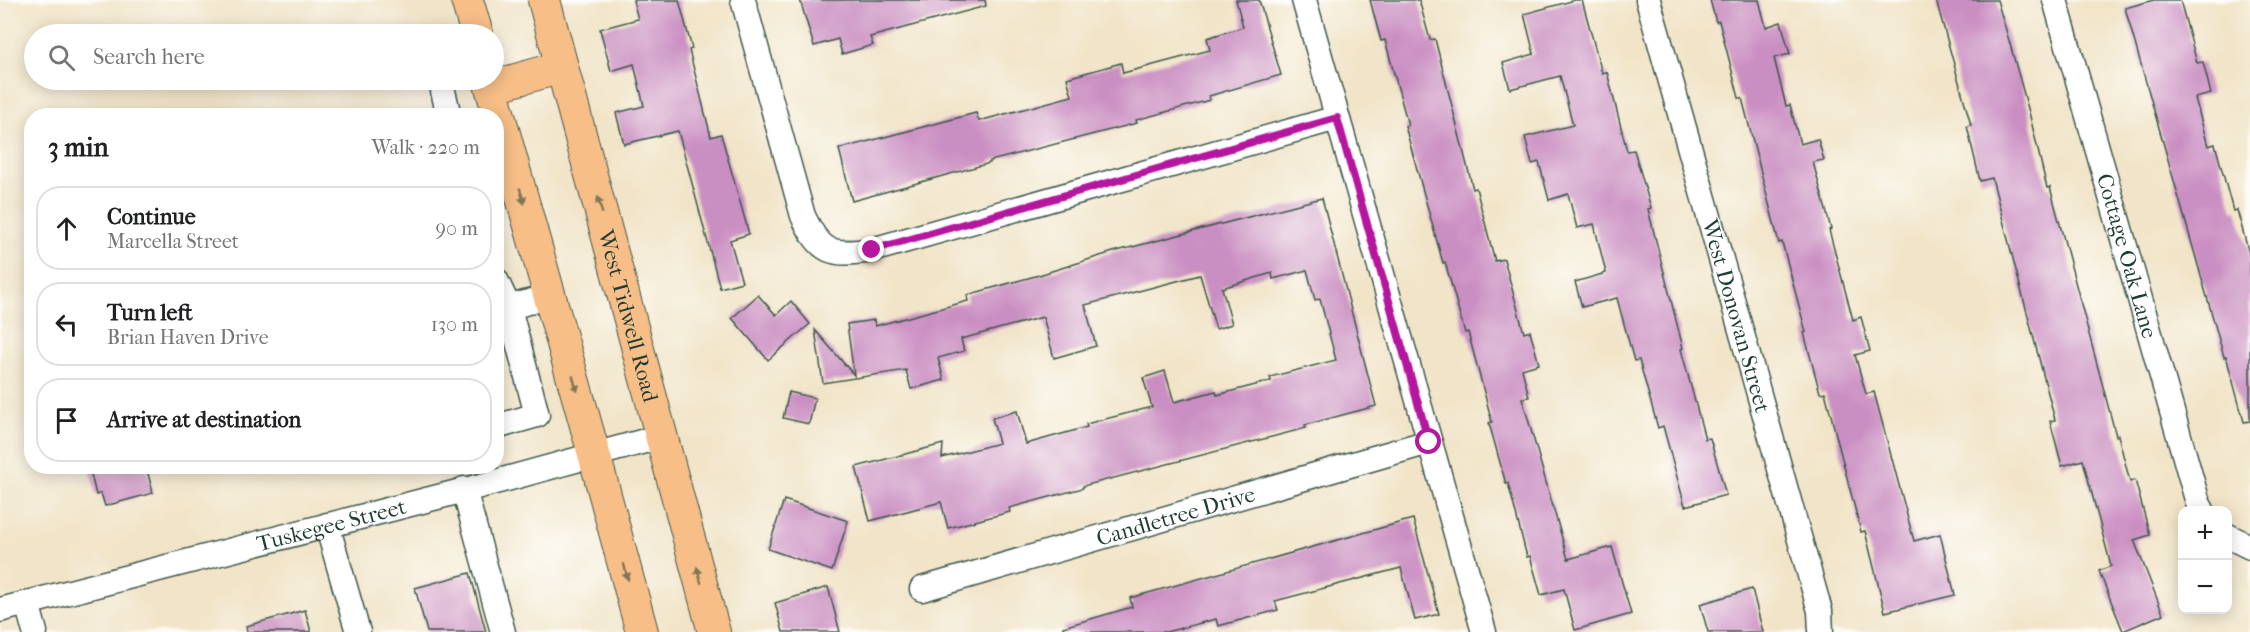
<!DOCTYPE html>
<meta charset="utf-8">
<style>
body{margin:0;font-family:"IM FELL French Canon",serif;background:#f2f2f2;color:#202124}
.controls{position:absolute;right:18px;bottom:18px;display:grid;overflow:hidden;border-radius:12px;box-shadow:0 3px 15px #0003}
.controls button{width:54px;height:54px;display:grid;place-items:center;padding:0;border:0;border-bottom:2px solid #e0e0e0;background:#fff;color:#202124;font:30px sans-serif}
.stop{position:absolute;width:18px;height:18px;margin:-14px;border:4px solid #b5179e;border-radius:50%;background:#fff}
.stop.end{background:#b5179e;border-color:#fff;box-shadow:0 2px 6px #0008}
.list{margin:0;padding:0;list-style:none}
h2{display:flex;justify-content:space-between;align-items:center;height:78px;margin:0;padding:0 24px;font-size:26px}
h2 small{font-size:20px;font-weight:400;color:#757577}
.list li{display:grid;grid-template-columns:39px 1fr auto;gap:18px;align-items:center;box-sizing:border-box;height:84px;margin:0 12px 12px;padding:0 12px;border:2px solid #e0e0e0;border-radius:24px}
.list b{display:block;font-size:22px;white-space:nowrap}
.list p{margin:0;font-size:20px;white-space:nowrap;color:#757577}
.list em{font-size:20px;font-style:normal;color:#757577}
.icon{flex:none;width:33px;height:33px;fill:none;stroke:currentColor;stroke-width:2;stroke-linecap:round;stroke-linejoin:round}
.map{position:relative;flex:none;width:2250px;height:632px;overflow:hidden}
.search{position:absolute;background:#fff;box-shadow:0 3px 15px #0003;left:24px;top:24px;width:480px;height:66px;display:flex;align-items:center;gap:15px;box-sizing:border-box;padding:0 21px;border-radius:33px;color:#757577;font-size:22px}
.panel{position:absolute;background:#fff;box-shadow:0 3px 15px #0003;left:24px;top:108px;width:480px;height:366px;border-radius:24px}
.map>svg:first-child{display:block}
.building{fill:#ca8fc2}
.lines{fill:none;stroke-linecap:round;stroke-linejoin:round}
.minor-casing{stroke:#3e564a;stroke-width:27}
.major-casing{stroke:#3e564a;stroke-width:34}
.minor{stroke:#fff;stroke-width:24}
.major{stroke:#f7be87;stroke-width:32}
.oneway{fill:#807759}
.route{stroke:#b5179e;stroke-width:8}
.labels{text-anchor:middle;stroke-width:6;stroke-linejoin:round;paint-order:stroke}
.street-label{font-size:22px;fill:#1f3d34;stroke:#fdfcf7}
</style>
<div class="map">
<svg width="2250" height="632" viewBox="0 0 2250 632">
<rect width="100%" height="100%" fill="#fdfcf7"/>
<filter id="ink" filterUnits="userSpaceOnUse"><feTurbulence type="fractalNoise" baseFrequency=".0167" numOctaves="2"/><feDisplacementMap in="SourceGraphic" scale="12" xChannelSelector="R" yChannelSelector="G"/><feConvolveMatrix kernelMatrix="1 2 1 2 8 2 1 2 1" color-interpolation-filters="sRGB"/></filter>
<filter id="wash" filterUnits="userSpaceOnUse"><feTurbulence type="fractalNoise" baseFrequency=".008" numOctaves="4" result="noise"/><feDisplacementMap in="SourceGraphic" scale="24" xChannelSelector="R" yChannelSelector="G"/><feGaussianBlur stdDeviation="1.35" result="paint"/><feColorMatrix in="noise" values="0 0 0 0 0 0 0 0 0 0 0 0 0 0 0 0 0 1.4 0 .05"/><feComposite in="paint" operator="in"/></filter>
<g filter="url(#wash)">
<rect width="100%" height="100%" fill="#f1e4c8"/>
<g id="blocks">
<!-- building -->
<g class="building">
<path d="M 633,0 L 679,0 L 692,49 L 689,50 L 711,137 L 721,134 L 749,234 L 730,240 L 742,282 L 720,288 L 678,131 L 624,144 L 616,113 L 644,106 L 634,64 L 611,71 L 600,29 L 638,19 Z"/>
<path d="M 800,0 L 985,0 L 986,6 L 870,37 L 873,45 L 842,54 L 838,39 L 814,46 Z"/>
<path d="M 1236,0 L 1259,0 L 1281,75 L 1209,96 L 1210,100 L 1136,120 L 1137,123 L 990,161 L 990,163 L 852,201 L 839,149 L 976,113 L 979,121 L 1072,96 L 1067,78 L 1121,63 L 1123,73 L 1210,50 L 1207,38 L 1243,27 Z"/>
<path d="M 1370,0 L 1419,0 L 1430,40 L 1435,39 L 1473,189 L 1476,188 L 1495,261 L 1504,259 L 1524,333 L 1530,331 L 1539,364 L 1522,369 L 1529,397 L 1522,398 L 1568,559 L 1612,547 L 1631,614 L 1575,630 L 1564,589 L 1541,595 L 1530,556 L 1527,557 L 1508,483 L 1506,484 L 1489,423 L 1492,422 L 1468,332 L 1465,333 L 1445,262 L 1443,263 L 1405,126 L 1408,125 L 1385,40 L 1381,41 Z"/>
<path d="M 1575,0 L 1582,0 L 1602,73 L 1607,72 L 1627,151 L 1634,150 L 1651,208 L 1648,209 L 1683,348 L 1681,349 L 1705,439 L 1710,438 L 1726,495 L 1685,506 L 1663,426 L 1658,428 L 1639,360 L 1634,361 L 1617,298 L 1582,307 L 1575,282 L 1606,273 L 1594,224 L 1577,228 L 1568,194 L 1549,200 L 1539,162 L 1532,164 L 1525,137 L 1573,125 L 1560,76 L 1510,89 L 1503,63 L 1534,54 L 1524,14 Z"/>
<path d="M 1710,0 L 1759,0 L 1766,27 L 1781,22 L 1790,54 L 1774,58 L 1786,106 L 1790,105 L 1800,144 L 1818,139 L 1824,160 L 1813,162 L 1831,229 L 1829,230 L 1853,320 L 1861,317 L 1870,351 L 1855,355 L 1866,394 L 1874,392 L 1914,541 L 1940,534 L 1955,595 L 1885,612 L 1865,531 L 1861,532 L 1825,392 L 1820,393 L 1804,333 L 1806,332 L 1782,242 L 1779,243 L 1742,98 L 1739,98 L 1719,21 L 1716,22 Z"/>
<path d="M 1936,0 L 1997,0 L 2008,37 L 2029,112 L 2047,188 L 2050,187 L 2116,436 L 2118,435 L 2130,482 L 2135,480 L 2150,535 L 2134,540 L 2163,614 L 2123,631 L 2099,571 L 2111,566 L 2083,460 L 2062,466 L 2050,421 L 2055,420 L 1992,178 L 1980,181 L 1967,126 L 1971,125 Z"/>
<path d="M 2154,0 L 2180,0 L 2197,63 L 2203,62 L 2211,94 L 2195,98 L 2208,146 L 2215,144 L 2233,211 L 2237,210 L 2250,257 L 2250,421 L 2244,422 L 2226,356 L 2224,357 L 2125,8 Z"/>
<path d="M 1322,198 L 1376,406 L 1305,425 L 1306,428 L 1083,486 L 1083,488 L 1009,508 L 1010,512 L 948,528 L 941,502 L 870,521 L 856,467 L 943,444 L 942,458 L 999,443 L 992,418 L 1017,411 L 1026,444 L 1087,427 L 1086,424 L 1152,407 L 1143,378 L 1165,371 L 1174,402 L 1216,391 L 1217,395 L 1271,381 L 1270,377 L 1336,360 L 1320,299 L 1315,300 L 1307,270 L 1273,279 L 1272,273 L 1222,288 L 1232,324 L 1216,329 L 1200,275 L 1085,305 L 1096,346 L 1054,358 L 1043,317 L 961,339 L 964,351 L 938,358 L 944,380 L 911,389 L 906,370 L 823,383 L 815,330 L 854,375 L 847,324 L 874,320 L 875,326 L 968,301 L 967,295 L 1039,275 L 1113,252 Z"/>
<path d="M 758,295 L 776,315 L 791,301 L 810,324 L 768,360 L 732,318 Z"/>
<path d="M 789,392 L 815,398 L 809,424 L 783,418 Z"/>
<path d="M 89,466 L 146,466 L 153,493 L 105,506 L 101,493 L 96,495 Z"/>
<path d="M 784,500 L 848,521 L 832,571 L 768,549 Z"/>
<path d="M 1413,519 L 1439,614 L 1415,620 L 1401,568 L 1275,601 L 1278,610 L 1218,626 L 1216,619 L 1166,632 L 1064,632 L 1063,627 L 1132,607 L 1130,598 Z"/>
<path d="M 470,573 L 486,632 L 427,632 L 415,588 Z"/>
<path d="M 828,587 L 840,632 L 783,632 L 775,603 Z"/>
<path d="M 1752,589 L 1763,632 L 1708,632 L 1700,604 Z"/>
<path d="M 305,610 L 311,632 L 247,632 L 246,626 Z"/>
</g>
</g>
</g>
<g filter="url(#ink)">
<use href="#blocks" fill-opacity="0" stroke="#3e564a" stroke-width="1.5"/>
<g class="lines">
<!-- minor casing -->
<g class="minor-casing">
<g id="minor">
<path d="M 743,0 L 803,216 C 821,254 831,256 872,250 L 1337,118"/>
<path d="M 1304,0 L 1484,632"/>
<path id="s1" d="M 1648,0 L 1820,611 L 1821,632"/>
<path id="s2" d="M 2055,0 L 2198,503 L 2202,510"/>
<path d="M 443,91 L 449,116"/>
<path d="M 496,280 L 509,308 L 537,415 L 496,427"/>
<path d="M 496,311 L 550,296"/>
<path d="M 464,489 L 503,632"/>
<path d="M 327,525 L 358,632"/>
<path d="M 2228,536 L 2250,547"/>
<path id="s3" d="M 922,589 L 1429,442"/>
<path d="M 27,603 L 35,632"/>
<path id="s4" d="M 0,610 L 488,484 L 663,436"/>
</g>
</g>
<!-- major casing -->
<g class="major-casing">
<g id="major">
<path d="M 467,0 L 477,34"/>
<path id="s5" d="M 544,0 L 714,632"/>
<path d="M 489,80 L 594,454 L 642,632"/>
<path d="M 491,87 L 562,67"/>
</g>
</g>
<!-- minor -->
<use href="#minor" class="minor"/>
<!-- major -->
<use href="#major" class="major"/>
</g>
<!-- one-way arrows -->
<defs><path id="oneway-solid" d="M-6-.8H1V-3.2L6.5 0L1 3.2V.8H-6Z" transform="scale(1.5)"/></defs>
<g class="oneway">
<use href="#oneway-solid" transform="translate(522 196) rotate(74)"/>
<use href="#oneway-solid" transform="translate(600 205) rotate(-105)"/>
<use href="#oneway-solid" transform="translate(575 384) rotate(74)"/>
<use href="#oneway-solid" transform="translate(626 572) rotate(75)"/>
<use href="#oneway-solid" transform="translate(699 575) rotate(-105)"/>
</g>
</g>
<g class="lines" filter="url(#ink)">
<!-- route -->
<path class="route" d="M 872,250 L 1337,118 L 1429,442"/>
</g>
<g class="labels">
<!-- street labels -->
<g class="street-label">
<text dy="8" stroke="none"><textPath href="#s2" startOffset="266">Cottage Oak Lane</textPath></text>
<text dy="8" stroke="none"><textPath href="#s5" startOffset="327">West Tidwell Road</textPath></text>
<text dy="8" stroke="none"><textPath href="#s1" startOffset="328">West Donovan Street</textPath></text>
<text dy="8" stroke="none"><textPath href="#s3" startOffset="264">Candletree Drive</textPath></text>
<text dy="8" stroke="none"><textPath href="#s4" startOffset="342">Tuskegee Street</textPath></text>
</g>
</g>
</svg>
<div class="controls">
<button>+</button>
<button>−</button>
</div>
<div class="stop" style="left:1429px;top:442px"></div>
<div class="stop end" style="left:872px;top:250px"></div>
<div class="search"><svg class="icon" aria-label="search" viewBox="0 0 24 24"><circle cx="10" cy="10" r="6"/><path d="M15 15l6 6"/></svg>Search here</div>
<section class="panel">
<h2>3 min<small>Walk · 220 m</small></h2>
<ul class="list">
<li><svg class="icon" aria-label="ahead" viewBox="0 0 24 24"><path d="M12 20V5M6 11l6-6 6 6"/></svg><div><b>Continue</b><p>Marcella Street</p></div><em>90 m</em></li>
<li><svg class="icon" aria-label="left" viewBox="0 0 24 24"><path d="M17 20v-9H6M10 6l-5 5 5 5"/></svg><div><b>Turn left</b><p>Brian Haven Drive</p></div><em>130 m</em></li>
<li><svg class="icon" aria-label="arrive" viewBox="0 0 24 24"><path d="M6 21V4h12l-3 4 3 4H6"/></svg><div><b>Arrive at destination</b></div></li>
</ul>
</section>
</div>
